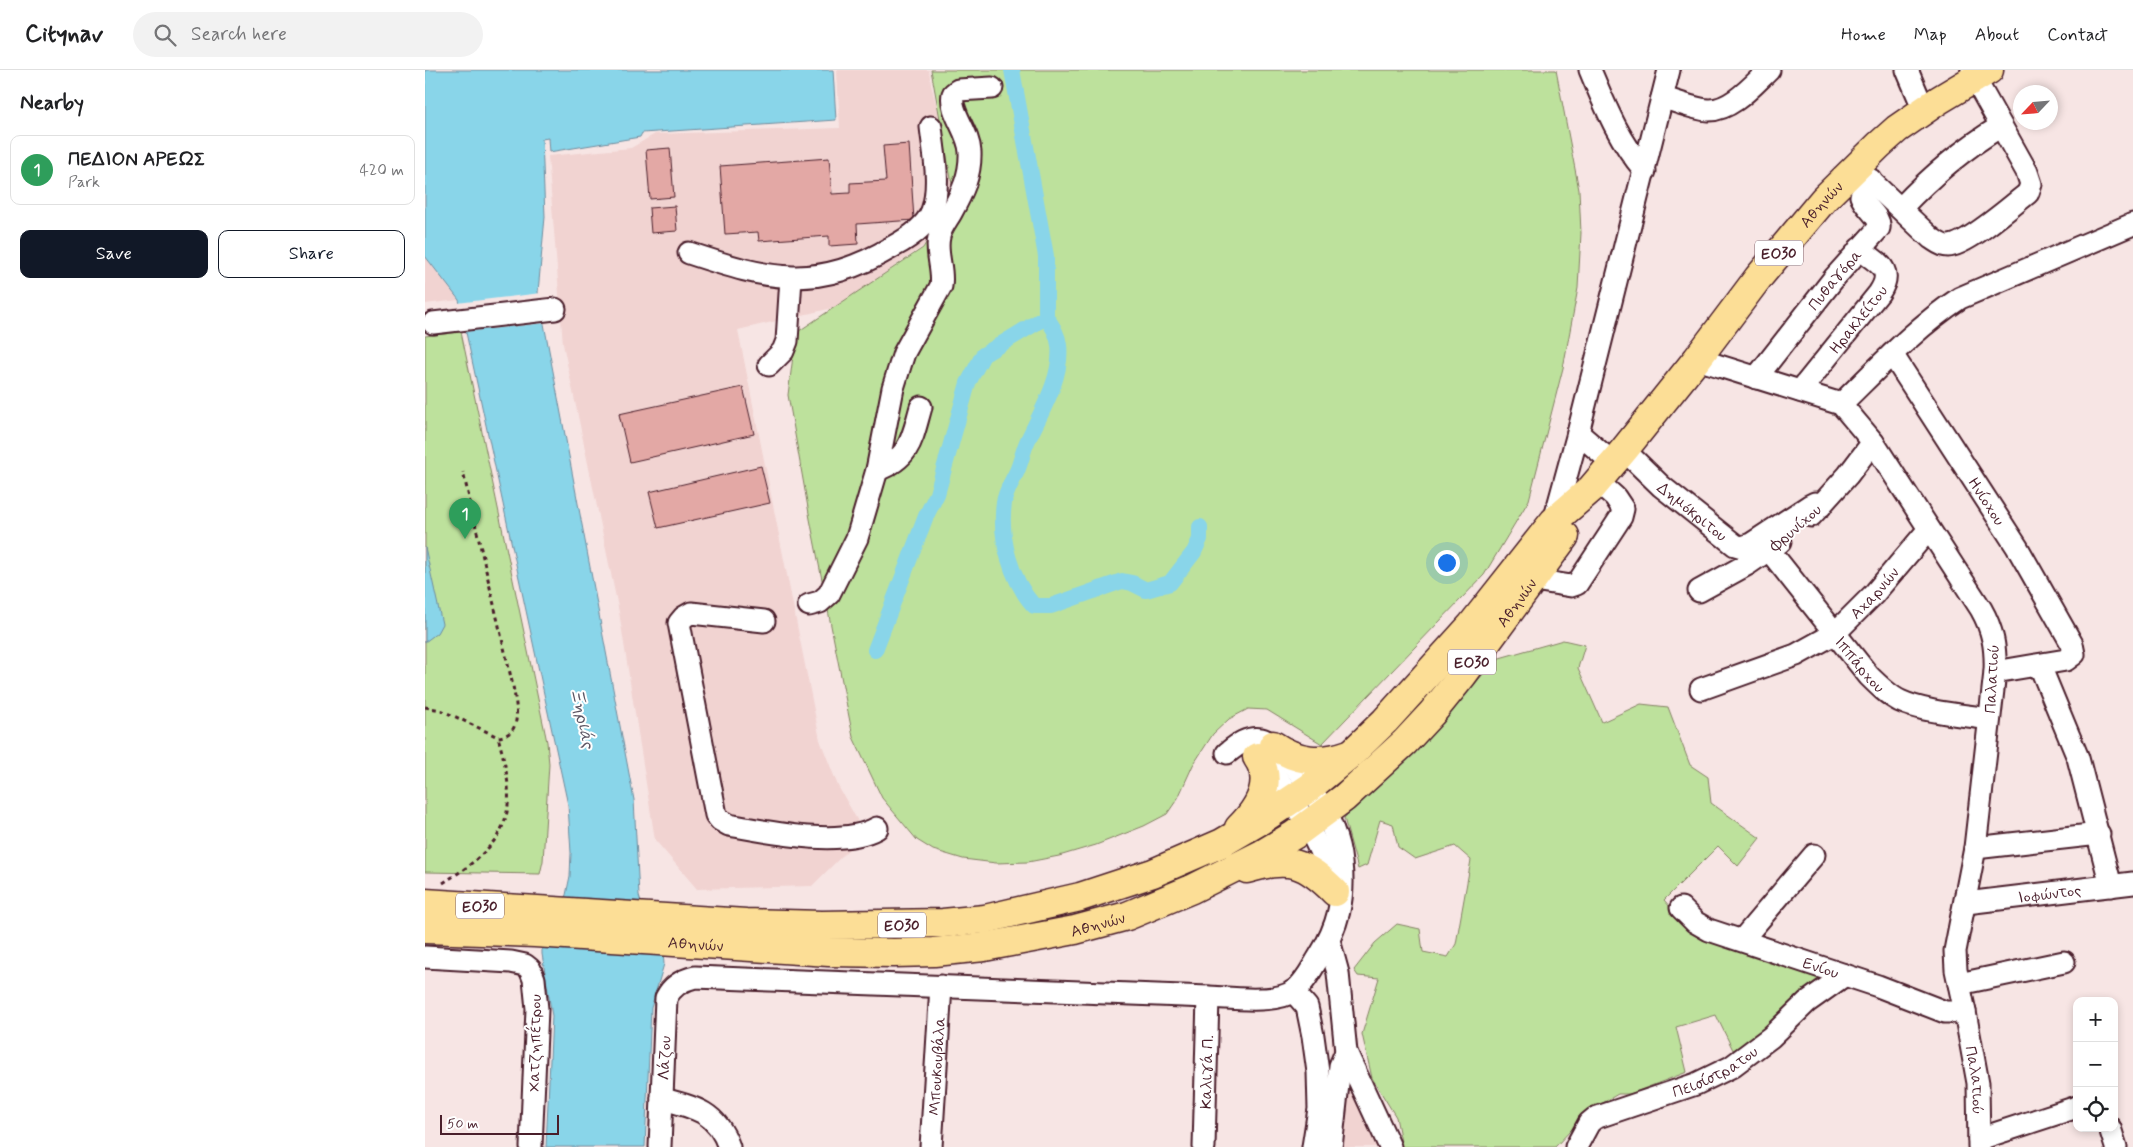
<!DOCTYPE html>
<meta charset="utf-8">
<style>
body{margin:0;font-family:Mynerve,sans-serif;background:#f2f2f2;color:#202124}
.controls{position:absolute;right:15px;bottom:15px;display:grid;overflow:hidden;border-radius:10px;box-shadow:0 2px 8px #0003}
.controls button{width:45px;height:45px;display:grid;place-items:center;padding:0;border:0;border-bottom:1px solid #e0e0e0;background:#fff;color:#202124;font:25px sans-serif}
.compass{position:absolute;left:1588px;top:15px;width:45px;height:45px;border-radius:50%;background:#fff;box-shadow:0 2px 8px #0003;rotate:244deg}
.scale{position:absolute;left:15px;bottom:12px;width:119px;box-sizing:border-box;padding-left:5px;border:2px solid #4a1f2b;border-top:0;font-size:14px;line-height:18px;white-space:nowrap;color:#4a1f2b;-webkit-text-stroke:4px #fff;paint-order:stroke}
.you{position:absolute;left:1021px;top:492px;width:18px;height:18px;margin:-12px;border:4px solid #fff;border-radius:50%;background:#1a73e8;box-shadow:0 0 0 8px #1a73e833}
.badge{display:grid;place-items:center;width:32px;height:32px;border-radius:50%;background:#111827;color:#fff;font-size:16px;font-weight:700}
.pin{position:absolute;translate:-50% -41px;filter:drop-shadow(0 1px 2px #0008)}
.pin::after{content:'';position:absolute;top:26px;width:18px;height:15px;background:inherit;clip-path:polygon(0 0,100% 0,50% 100%)}
.list{margin:0;padding:0;list-style:none}
h2{display:flex;justify-content:space-between;align-items:center;height:65px;margin:0;padding:0 20px;font-size:21px}
h2 small{font-size:16px;font-weight:400;color:#757577}
.list li{display:grid;grid-template-columns:32px 1fr auto;gap:15px;align-items:center;box-sizing:border-box;height:70px;margin:0 10px 10px;padding:0 10px;border:1px solid #e0e0e0;border-radius:10px}
.list b{display:block;font-size:19px;white-space:nowrap}
.list p{margin:0;font-size:16px;white-space:nowrap;color:#757577}
.list em{font-size:16px;font-style:normal;color:#757577}
.actions{display:flex;gap:10px;padding:15px 20px}
.actions a{flex:1;padding:11px 0;border:1px solid #111827;border-radius:10px;text-align:center;font-size:18px;color:#111827}
.actions .main{background:#111827;color:#fff}
.icon{flex:none;width:28px;height:28px;fill:none;stroke:currentColor;stroke-width:2;stroke-linecap:round;stroke-linejoin:round}
.map{position:relative;flex:none;width:1708px;height:1077px;overflow:hidden}
header{display:flex;align-items:center;gap:30px;box-sizing:border-box;height:70px;padding:0 25px;background:#fff;border-bottom:1px solid #e0e0e0}
header strong{font-size:24px}
nav{display:flex;gap:28px;margin-inline-start:auto;font-size:18px}
.search{width:350px;height:45px;background:#f2f2f2;display:flex;align-items:center;gap:12px;box-sizing:border-box;padding:0 18px;border-radius:28px;color:#757577;font-size:19px}
main{display:flex}
aside{flex:1;background:#fff}
.map>svg:first-child{display:block}
.built{fill:#f1d3d1}
.green{fill:#bde19c;stroke:#848064}
.water{fill:#89d5e9;stroke:#708c9d}
.pier{fill:#f7e5e4}
.lines{fill:none;stroke-linecap:round;stroke-linejoin:round}
.canal{stroke:#89d5e9;stroke-width:16}
.building{fill:#e3a8a5;stroke:#4a1f2b}
.minor-casing{stroke:#4a1f2b;stroke-width:25}
.major-casing{stroke:#4a1f2b;stroke-width:31}
.path{stroke:#4a1f2b;stroke-width:3;stroke-dasharray:4 4;stroke-linecap:butt}
.minor{stroke:#fff;stroke-width:21}
.major{stroke:#fcde96;stroke-width:28}
.labels{text-anchor:middle;stroke-width:4;stroke-linejoin:round;paint-order:stroke}
.shield{fill:#fff;stroke:#80626b;stroke-width:1}
.shield-label{font-size:15px;font-weight:bold;fill:#4a1f2b}
.street-label{font-size:16px;fill:#4a1f2b;stroke:#fff}
.water-label{font-size:18px;font-style:italic;fill:#5d5664;stroke:#fff}
</style>
<header>
<strong>Citynav</strong>
<div class="search"><svg class="icon" aria-label="search" viewBox="0 0 24 24"><circle cx="10" cy="10" r="6"/><path d="M15 15l6 6"/></svg>Search here</div>
<nav><a>Home</a><a>Map</a><a>About</a><a>Contact</a></nav>
</header>
<main>
<aside>
<h2>Nearby<small></small></h2>
<ul class="list">
<li><span class="badge" style="background:#2e9e5b">1</span><div><b>ΠΕΔΙΟΝ ΑΡΕΩΣ</b><p>Park</p></div><em>420 m</em></li>
</ul>
<div class="actions"><a class="main">Save</a><a>Share</a></div>
</aside>
<div class="map">
<svg width="1708" height="1077" viewBox="0 0 1708 1077">
<rect width="100%" height="100%" fill="#f7e5e4"/>
<filter id="ink" filterUnits="userSpaceOnUse"><feTurbulence type="fractalNoise" baseFrequency=".02" numOctaves="2"/><feDisplacementMap in="SourceGraphic" scale="10" xChannelSelector="R" yChannelSelector="G"/><feConvolveMatrix kernelMatrix="1 2 1 2 8 2 1 2 1" color-interpolation-filters="sRGB"/></filter>
<g filter="url(#ink)">
<!-- built -->
<g class="built">
<path d="M 412,0 L 504,0 L 506,14 L 533,120 L 498,176 L 412,237 L 313,260 L 395,670 L 413,716 L 443,769 L 423,780 L 387,816 L 272,819 L 230,770 L 194,542 L 138,274 L 123,86 L 206,78 L 230,64 L 415,58 Z"/>
<path d="M 0,186 L 34,230 L 0,234 Z"/>
<path d="M 908,961 L 933,990 L 972,1077 L 896,1077 Z"/>
</g>
<!-- green -->
<g class="green">
<path d="M 506,0 L 1131,0 L 1154,120 L 1156,163 L 1153,218 L 1138,298 L 1104,430 L 1059,505 L 897,674 L 842,640 L 823,639 L 804,649 L 788,664 L 768,695 L 753,728 L 742,744 L 719,756 L 671,775 L 634,786 L 603,792 L 571,793 L 538,789 L 508,780 L 492,770 L 457,728 L 428,667 L 385,449 L 363,325 L 371,263 L 498,178 L 529,125 Z"/>
<path d="M 36,262 L 122,672 L 124,694 L 118,791 L 115,804 L 0,802 L 0,266 Z"/>
<path d="M 1138,570 L 1160,575 L 1153,598 L 1177,652 L 1216,634 L 1243,637 L 1265,695 L 1283,707 L 1286,733 L 1335,768 L 1313,796 L 1293,776 L 1239,830 L 1269,864 L 1324,878 L 1403,906 L 1323,973 L 1308,980 L 1291,945 L 1251,957 L 1262,1002 L 1205,1024 L 1193,1024 L 1164,1041 L 1130,1077 L 977,1077 L 971,1047 L 947,1008 L 937,964 L 954,908 L 933,906 L 929,900 L 950,873 L 972,854 L 995,859 L 998,882 L 1023,887 L 1031,874 L 1046,790 L 1030,776 L 990,789 L 973,777 L 968,754 L 955,750 L 942,795 L 933,799 L 919,748 L 1012,658 L 1071,589 Z"/>
</g>
<!-- water -->
<g class="water">
<path d="M 0,0 L 408,0 L 411,50 L 217,63 L 215,67 L 124,82 L 123,68 L 117,69 L 120,147 L 113,222 L 209,730 L 214,826 L 218,839 L 238,882 L 239,894 L 226,938 L 220,1077 L 121,1077 L 127,946 L 117,884 L 117,872 L 141,825 L 145,806 L 146,783 L 143,735 L 34,230 L 0,186 Z"/>
<path d="M 0,477 L 17,554 L 12,563 L 0,572 Z"/>
</g>
<!-- pier -->
<path class="pier" d="M 116,223 L 121,253 L 38,262 L 32,233 Z"/>
<g class="lines">
<!-- canal -->
<g class="canal">
<path d="M 621,247 C 627,256 633,264 634,275 C 638,307 615,344 602,372 C 598,381 596,392 592,401 C 588,410 580,422 579,433 C 574,468 586,510 609,536 L 626,536 L 697,511 L 707,513 L 721,520 L 745,513 L 769,482 L 775,469 L 775,457"/>
<path d="M 450,580 L 501,446 L 512,424 L 543,313 L 558,285 L 621,247 L 621,186 L 587,0"/>
</g>
</g>
<!-- building -->
<g class="building">
<path d="M 484,74 L 489,150 L 432,154 L 433,174 L 404,176 L 404,166 L 334,171 L 333,162 L 300,164 L 295,96 L 404,88 L 407,124 L 425,123 L 425,113 L 461,111 L 458,76 Z"/>
<path d="M 245,78 L 249,127 L 225,129 L 221,80 Z"/>
<path d="M 250,136 L 252,161 L 226,163 L 224,138 Z"/>
<path d="M 318,317 L 329,364 L 205,392 L 194,344 Z"/>
<path d="M 336,396 L 345,433 L 233,458 L 224,422 Z"/>
</g>
<g class="lines">
<!-- minor casing -->
<g class="minor-casing">
<g id="minor">
<path d="M 1165,0 C 1181,38 1193,69 1220,101"/>
<path d="M 1482,0 L 1499,40"/>
<path d="M 1237,28 C 1252,31 1268,39 1283,40 C 1306,41 1328,15 1344,0"/>
<path d="M 1431,97 L 1506,168 C 1511,171 1516,176 1523,176 C 1541,176 1588,135 1603,123 L 1606,114 L 1602,102 L 1555,18 L 1547,0"/>
<path d="M 1476,138 C 1506,106 1538,79 1576,56"/>
<path d="M 264,183 C 345,210 392,222 469,176 C 484,168 501,157 507,141 C 516,115 509,84 506,57"/>
<path d="M 8,253 L 130,239"/>
<path id="s1" d="M 1467,284 L 1592,477 L 1647,574 L 1649,584 L 1641,590 L 1570,602"/>
<path id="s2" d="M 1272,289 L 1416,334 L 1448,372 L 1556,539 C 1568,560 1571,578 1570,602 L 1550,778 L 1530,881 L 1531,900 L 1540,942 L 1553,1013 L 1554,1077"/>
<path d="M 344,295 L 358,281 L 362,271 L 366,208"/>
<path id="s3" d="M 1331,308 L 1410,207 L 1454,158 C 1456,146 1440,138 1436,126 L 1446,110"/>
<path id="s4" d="M 1375,321 L 1454,223 C 1470,199 1453,193 1434,179"/>
<path d="M 1416,334 C 1454,297 1490,258 1535,228 L 1708,154"/>
<path d="M 1153,363 L 1188,393"/>
<path id="s5" d="M 1199,380 L 1236,416 L 1310,475 L 1317,477 L 1326,474 L 1384,436 L 1390,433 L 1396,436"/>
<path d="M 452,400 C 486,388 487,368 496,337"/>
<path d="M 1386,446 L 1423,405 L 1448,372"/>
<path d="M 1133,453 L 1129,451 L 1153,363 L 1244,0"/>
<path id="s6" d="M 1344,480 L 1444,606 C 1453,615 1463,625 1475,631 C 1498,642 1538,645 1564,649"/>
<path d="M 1109,510 L 1146,516 L 1152,514 L 1196,447 L 1198,439 L 1190,427 L 1172,411"/>
<path d="M 1274,521 L 1323,494 L 1355,472"/>
<path d="M 384,535 L 395,532 L 404,524 L 432,468 L 452,400 L 468,318 L 479,283 L 516,216 C 519,199 510,183 514,167 C 515,159 522,150 526,143 C 537,123 546,105 545,82 C 544,61 524,42 528,24 L 533,20 L 567,18"/>
<path d="M 339,551 L 266,543 L 259,547 L 254,553 L 291,745 L 295,750 L 304,755 C 344,762 416,778 452,758"/>
<path d="M 1615,596 L 1653,688 L 1686,816"/>
<path id="s7" d="M 1276,619 L 1371,585 L 1409,564 L 1449,524 L 1504,459"/>
<path d="M 833,688 C 861,709 901,786 910,820"/>
<path d="M 1550,778 L 1674,764"/>
<path id="s8" d="M 1541,833 L 1708,813"/>
<path id="s9" d="M 1256,838 L 1270,852 L 1284,860 L 1453,916 L 1520,942 L 1540,942"/>
<path d="M 904,870 L 913,903 L 921,982 L 965,1077"/>
<path d="M 1317,870 L 1389,785"/>
<path d="M 0,887 L 86,892 L 100,895 L 105,899 L 109,909 L 112,939 L 106,1077"/>
<path d="M 1534,914 L 1639,892"/>
<path d="M 868,921 L 882,937 L 888,966 L 893,1002 L 894,1039 L 888,1077"/>
<path d="M 237,1029 C 270,1037 292,1042 304,1077"/>
<path d="M 1685,1058 L 1691,1077"/>
<path d="M 1554,1069 L 1652,1037"/>
<path id="s10" d="M 235,1077 L 241,928 C 247,916 257,910 270,907 L 783,927 C 806,928 850,934 869,921 C 880,913 887,898 894,887 C 913,857 920,829 916,793 C 915,782 912,770 908,760 C 900,737 860,675 836,669 C 823,666 812,675 802,683"/>
<path id="s11" d="M 506,1077 L 516,916"/>
<path id="s12" d="M 779,1077 L 783,927"/>
<path d="M 906,1077 L 915,996 L 921,982"/>
<path id="s13" d="M 1151,1077 L 1164,1053 L 1170,1048 L 1271,1014 L 1306,997 L 1346,967 L 1382,932 L 1420,905"/>
</g>
</g>
<!-- major casing -->
<g class="major-casing">
<g id="major">
<path d="M 848,675 C 873,692 896,694 924,684"/>
<path d="M 814,758 C 833,739 850,712 832,687"/>
<path d="M 822,799 C 864,786 880,792 910,822"/>
<path id="s14" d="M 0,833 L 321,853 L 397,855 L 518,853 L 560,849 L 655,827 L 728,803 L 797,773 L 833,752 L 884,718 L 928,682 L 960,651 L 1046,556 L 1129,451 L 1166,419 L 1199,380 L 1272,289 L 1333,208 L 1399,129 L 1454,75 L 1472,59 L 1514,30 L 1564,0"/>
<path id="s15" d="M 0,859 L 110,863 L 404,882 L 469,883 L 509,882 L 559,877 L 650,860 L 702,846 L 767,819 L 837,784 L 869,765 L 919,728 L 980,672 L 1007,643 L 1037,606 L 1140,466"/>
</g>
</g>
<!-- path -->
<g class="path">
<path d="M 0,637 L 16,640 L 73,667 C 99,665 91,634 88,616 L 38,402"/>
<path d="M 18,813 C 87,770 94,742 73,667"/>
</g>
<!-- minor -->
<use href="#minor" class="minor"/>
<!-- major -->
<use href="#major" class="major"/>
</g>
</g>
<g class="labels">
<!-- shield labels -->
<g class="shield">
<rect x="1330" y="170.5" width="48" height="25" rx="4"/>
<rect x="1023" y="579.5" width="48" height="25" rx="4"/>
<rect x="31" y="823.5" width="48" height="25" rx="4"/>
<rect x="453" y="842.5" width="48" height="25" rx="4"/>
</g>
<g class="shield-label">
<text x="1354" y="188">ΕΟ30</text>
<text x="1047" y="597">ΕΟ30</text>
<text x="55" y="841">ΕΟ30</text>
<text x="477" y="860">ΕΟ30</text>
</g>
<!-- street labels -->
<g class="street-label">
<text dy="6" stroke="none"><textPath href="#s14" startOffset="1692">Αθηνών</textPath></text>
<text dy="6" stroke="none"><textPath href="#s3" startOffset="126">Πυθαγόρα</textPath></text>
<text dy="6" stroke="none"><textPath href="#s4" startOffset="92">Ηρακλείτου</textPath></text>
<text dy="6" stroke="none"><textPath href="#s1" startOffset="175">Ηνίοχου</textPath></text>
<text dy="6" stroke="none"><textPath href="#s5" startOffset="92">Δημόκριτου</textPath></text>
<text transform="translate(1370 457) rotate(-41)" y="6">Φρυνίχου</text>
<text dy="6" stroke="none"><textPath href="#s7" startOffset="202">Αχαρνών</textPath></text>
<text dy="6" stroke="none"><textPath href="#s15" startOffset="1216">Αθηνών</textPath></text>
<text dy="6" stroke="none"><textPath href="#s6" startOffset="146">Ιππάρχου</textPath></text>
<text transform="translate(1566 609) rotate(-87)" y="6">Παλατιού</text>
<text dy="6" stroke="none"><textPath href="#s8" startOffset="84">Ιοφώντος</textPath></text>
<text dy="6" stroke="none"><textPath href="#s15" startOffset="676">Αθηνών</textPath></text>
<text dy="6" stroke="none"><textPath href="#s15" startOffset="271">Αθηνών</textPath></text>
<text dy="6" stroke="none"><textPath href="#s9" startOffset="154">Ενίου</textPath></text>
<text transform="translate(109 973) rotate(-89)" y="6">Χατζηπέτρου</text>
<text dy="6" stroke="none"><textPath href="#s10" startOffset="89">Λάζου</textPath></text>
<text dy="6" stroke="none"><textPath href="#s11" startOffset="81">Μπουκουβάλα</textPath></text>
<text dy="6" stroke="none"><textPath href="#s13" startOffset="164">Πεισίστρατου</textPath></text>
<text dy="6" stroke="none"><textPath href="#s12" startOffset="75">Καλιγά Π.</textPath></text>
<text dy="6" stroke="none"><textPath href="#s2" startOffset="878">Παλατιού</textPath></text>
</g>
<!-- water labels -->
<g class="water-label">
<text transform="translate(158 648) rotate(78)" y="6">Ξηριάς</text>
</g>
</g>
</svg>
<div class="controls">
<button>+</button>
<button>−</button>
<button><svg class="icon" aria-label="locate" viewBox="0 0 24 24"><circle cx="12" cy="12" r="6"/><path d="M12 2v4M12 18v4M2 12h4M18 12h4"/></svg></button>
</div>
<svg class="compass" viewBox="-18 -18 36 36"><path d="M0-13l5 13h-10z" fill="#e53935"/><path d="M0 13l5-13h-10z" fill="#757577"/></svg>
<div class="scale">50 m</div>
<div class="you"></div>
<div class="pin badge" style="left:40px;top:469px;background:#2e9e5b">1</div>
</div>
</main>
